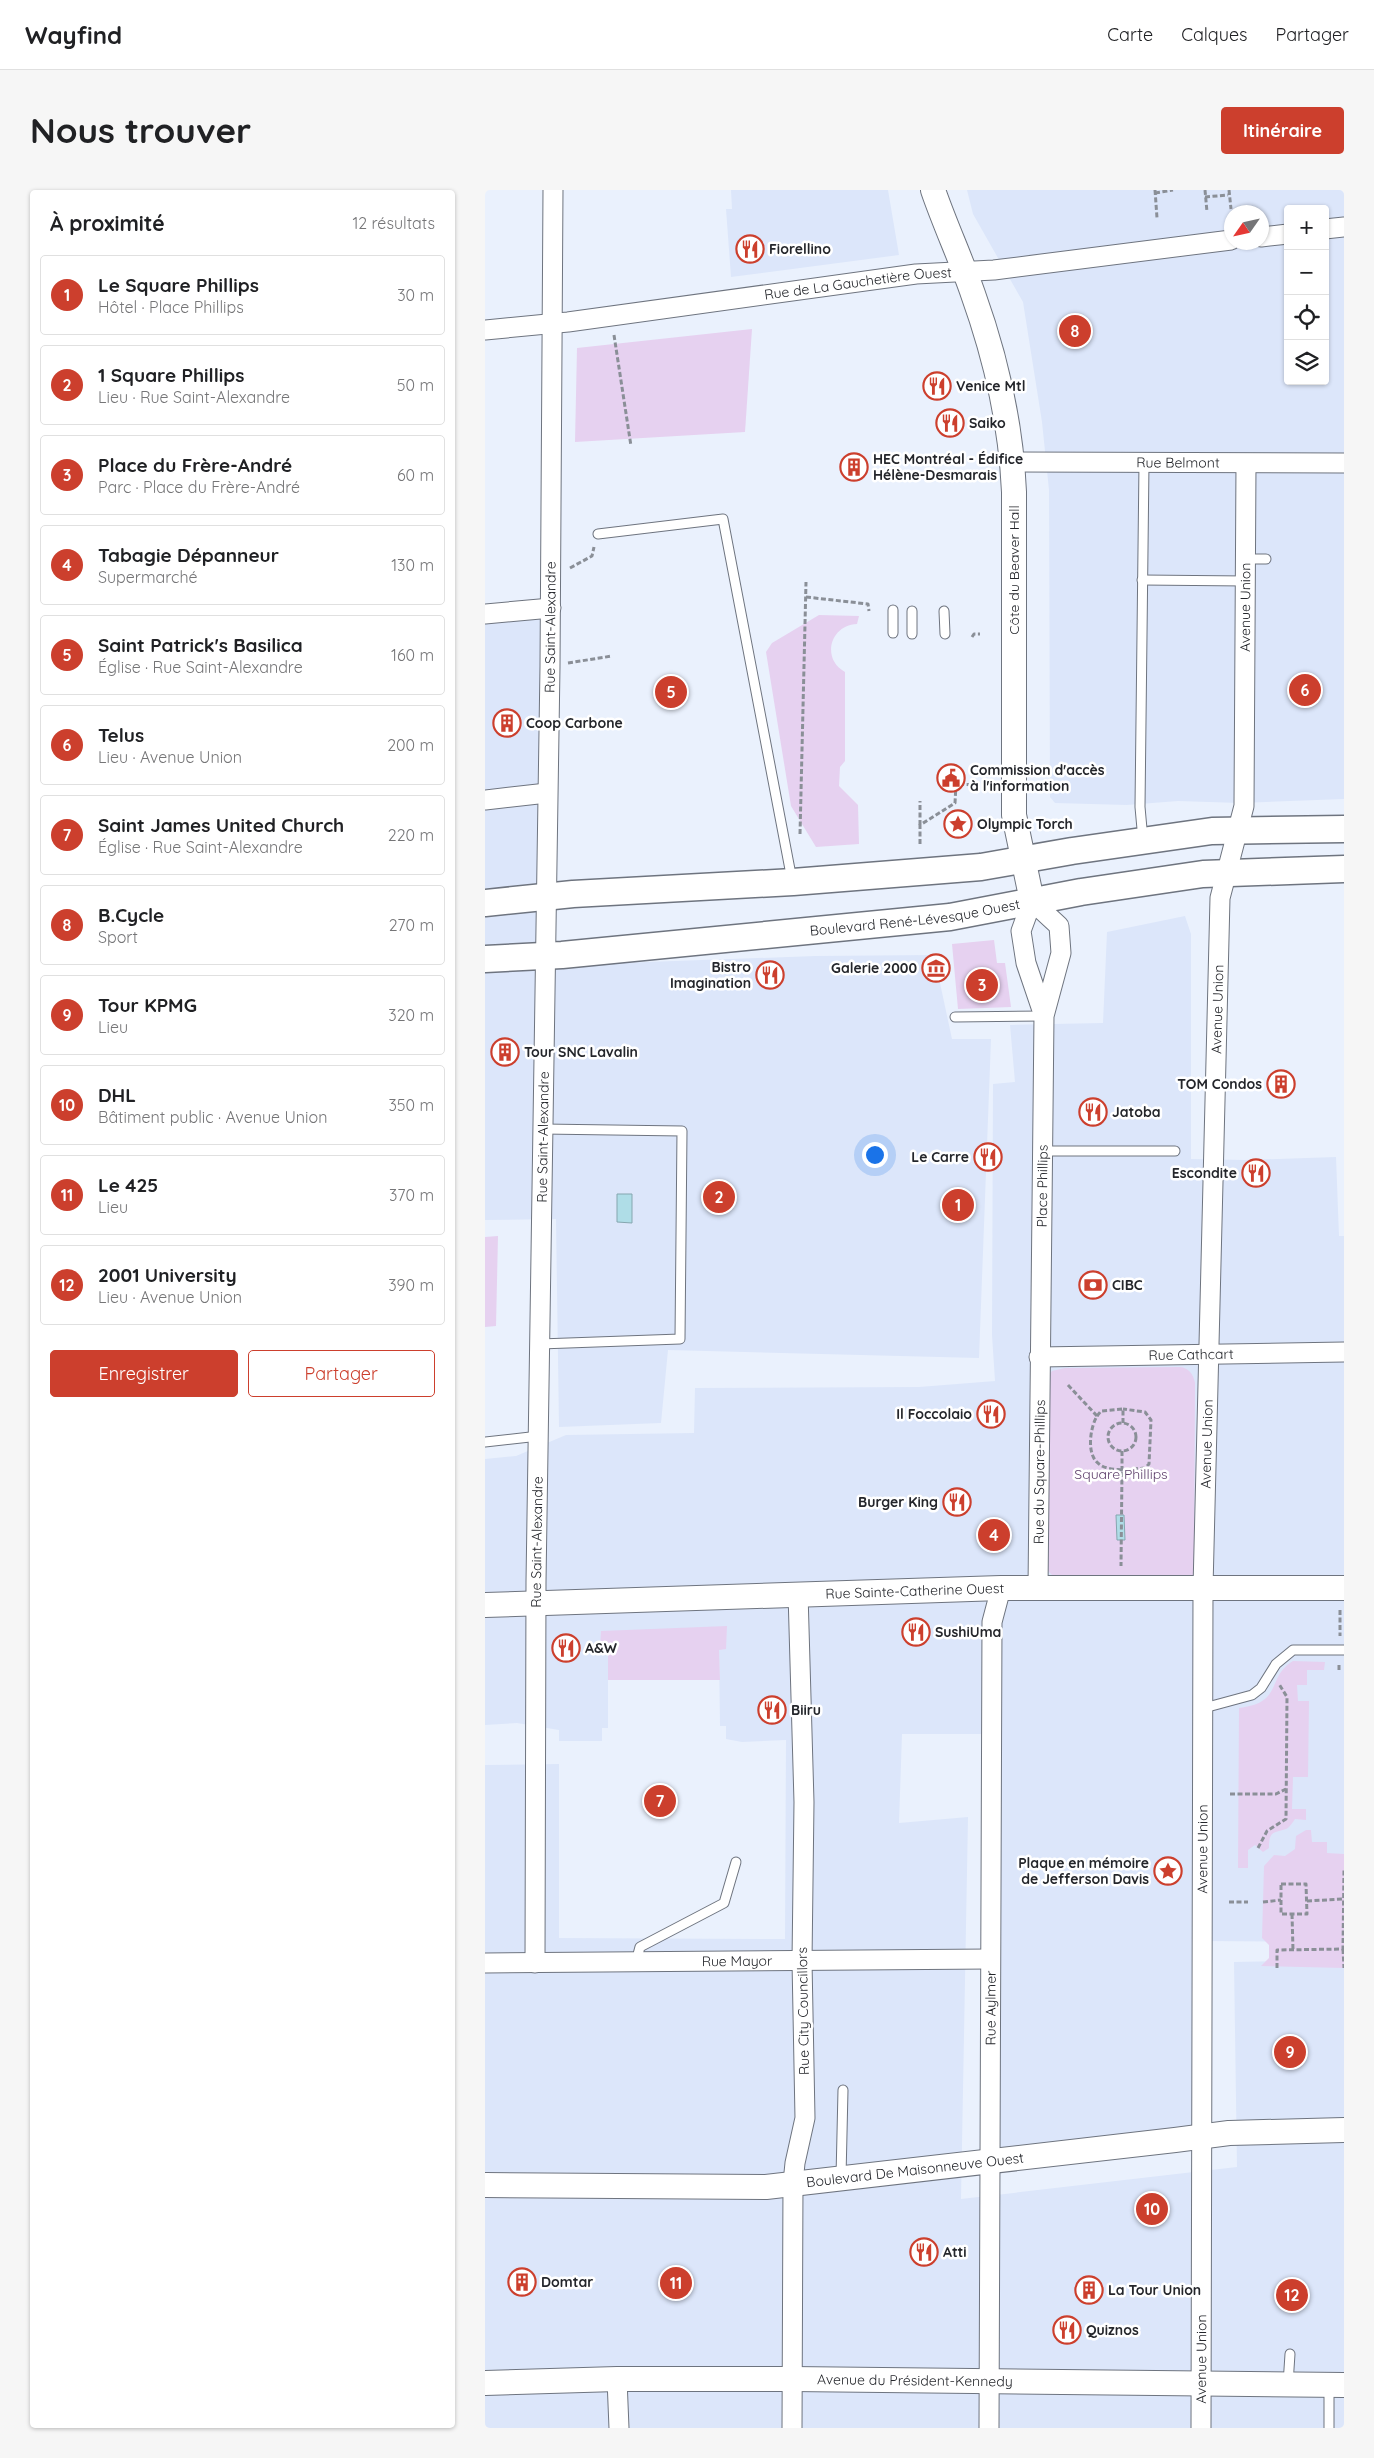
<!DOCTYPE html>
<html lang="fr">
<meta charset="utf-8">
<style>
body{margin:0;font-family:Quicksand,sans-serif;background:#f6f6f6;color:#202124}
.controls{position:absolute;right:15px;top:15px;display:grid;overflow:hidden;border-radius:5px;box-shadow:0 1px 4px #0004}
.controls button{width:45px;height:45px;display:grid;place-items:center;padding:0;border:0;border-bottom:1px solid #e0e0e0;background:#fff;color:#202124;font:25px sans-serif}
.compass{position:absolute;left:739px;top:15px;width:45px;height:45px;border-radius:50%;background:#fff;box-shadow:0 1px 4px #0004;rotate:236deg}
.you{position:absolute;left:389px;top:964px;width:18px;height:18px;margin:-12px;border:4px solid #fff;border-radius:50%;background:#1a73e8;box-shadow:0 0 0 8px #1a73e833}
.badge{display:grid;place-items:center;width:32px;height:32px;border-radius:50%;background:#cc3f2d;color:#fff;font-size:16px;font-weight:700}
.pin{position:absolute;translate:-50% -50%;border:2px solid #fff;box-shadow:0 1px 5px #0006}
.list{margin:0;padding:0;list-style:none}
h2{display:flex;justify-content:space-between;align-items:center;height:65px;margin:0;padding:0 20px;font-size:21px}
h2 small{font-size:16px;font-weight:400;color:#757577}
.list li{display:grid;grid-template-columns:32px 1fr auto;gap:15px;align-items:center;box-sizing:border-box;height:80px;margin:0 10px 10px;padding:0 10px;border:1px solid #e0e0e0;border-radius:5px}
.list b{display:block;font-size:19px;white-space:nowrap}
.list p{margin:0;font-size:16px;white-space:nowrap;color:#757577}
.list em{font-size:16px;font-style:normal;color:#757577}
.actions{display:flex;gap:10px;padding:15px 20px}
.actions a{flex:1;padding:11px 0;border:1px solid #cc3f2d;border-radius:5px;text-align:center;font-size:18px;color:#cc3f2d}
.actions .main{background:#cc3f2d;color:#fff}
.icon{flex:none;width:28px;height:28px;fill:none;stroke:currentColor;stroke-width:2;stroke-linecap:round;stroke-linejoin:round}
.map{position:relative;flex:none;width:859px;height:2238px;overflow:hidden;border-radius:5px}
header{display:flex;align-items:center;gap:30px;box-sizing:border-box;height:70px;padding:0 25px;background:#fff;border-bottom:1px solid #e0e0e0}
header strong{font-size:24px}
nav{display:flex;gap:28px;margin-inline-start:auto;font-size:18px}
.intro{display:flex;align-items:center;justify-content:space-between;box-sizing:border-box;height:120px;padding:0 30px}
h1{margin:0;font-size:35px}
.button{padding:12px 22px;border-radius:5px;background:#cc3f2d;color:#fff;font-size:18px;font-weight:700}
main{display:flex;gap:30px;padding:0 30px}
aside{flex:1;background:#fff;border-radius:5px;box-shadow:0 1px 4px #0004}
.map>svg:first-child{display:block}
.built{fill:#dce6fa;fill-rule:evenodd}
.green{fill:#e6d1f0}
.water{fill:#afdde7;stroke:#85a6af}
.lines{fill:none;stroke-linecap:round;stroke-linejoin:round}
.service-casing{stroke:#6e747f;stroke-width:11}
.minor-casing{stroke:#6e747f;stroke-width:21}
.tertiary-casing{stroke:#6e747f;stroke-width:26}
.secondary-casing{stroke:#6e747f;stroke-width:29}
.path{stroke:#8a8f97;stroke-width:3;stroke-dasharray:5 2.5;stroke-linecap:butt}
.service{stroke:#fff;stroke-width:9}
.minor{stroke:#fff;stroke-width:19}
.tertiary{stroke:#fff;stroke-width:24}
.secondary{stroke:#fff;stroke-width:26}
.labels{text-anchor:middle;stroke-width:5;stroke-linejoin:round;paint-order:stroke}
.poi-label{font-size:14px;font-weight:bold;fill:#24262b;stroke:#fff;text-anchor:start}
.street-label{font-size:14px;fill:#24262b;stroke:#fff}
.park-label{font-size:14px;fill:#5e3f6b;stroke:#fff}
</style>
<header>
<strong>Wayfind</strong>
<nav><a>Carte</a><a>Calques</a><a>Partager</a></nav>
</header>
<div class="intro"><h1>Nous trouver</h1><a class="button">Itinéraire</a></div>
<main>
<aside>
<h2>À proximité<small>12 résultats</small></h2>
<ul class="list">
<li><span class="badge">1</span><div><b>Le Square Phillips</b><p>Hôtel · Place Phillips</p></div><em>30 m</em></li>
<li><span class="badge">2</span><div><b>1 Square Phillips</b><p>Lieu · Rue Saint-Alexandre</p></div><em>50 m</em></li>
<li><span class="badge">3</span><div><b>Place du Frère-André</b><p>Parc · Place du Frère-André</p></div><em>60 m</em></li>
<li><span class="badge">4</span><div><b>Tabagie Dépanneur</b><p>Supermarché</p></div><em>130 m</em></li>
<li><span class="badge">5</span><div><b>Saint Patrick's Basilica</b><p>Église · Rue Saint-Alexandre</p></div><em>160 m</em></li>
<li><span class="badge">6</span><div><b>Telus</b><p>Lieu · Avenue Union</p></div><em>200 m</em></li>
<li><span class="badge">7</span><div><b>Saint James United Church</b><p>Église · Rue Saint-Alexandre</p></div><em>220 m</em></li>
<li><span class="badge">8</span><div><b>B.Cycle</b><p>Sport</p></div><em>270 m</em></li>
<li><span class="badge">9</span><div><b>Tour KPMG</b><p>Lieu</p></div><em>320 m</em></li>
<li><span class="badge">10</span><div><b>DHL</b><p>Bâtiment public · Avenue Union</p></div><em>350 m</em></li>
<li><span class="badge">11</span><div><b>Le 425</b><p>Lieu</p></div><em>370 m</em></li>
<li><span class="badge">12</span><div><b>2001 University</b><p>Lieu · Avenue Union</p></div><em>390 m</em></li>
</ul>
<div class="actions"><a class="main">Enregistrer</a><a>Partager</a></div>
</aside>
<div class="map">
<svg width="859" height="2238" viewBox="0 0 859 2238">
<rect width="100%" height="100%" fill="#eaf1fd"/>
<!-- built -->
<g class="built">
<path d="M 246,0 L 403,0 L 414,65 L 246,87 L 241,19 L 247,19 Z"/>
<path d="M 482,0 L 859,0 L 859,609 L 755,613 L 693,611 L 642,615 L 570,613 L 565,607 L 564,300 L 557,232 L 538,112 L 488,24 ZM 803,19 L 840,19 L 840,191 L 803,191 ZM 746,22 L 776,22 L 776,52 L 746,52 Z"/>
<path d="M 58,424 L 52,776 L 330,766 L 449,765 L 467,849 L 506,849 L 494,1168 L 183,1160 L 176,1233 L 74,1237 L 71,1029 L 0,1030 L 0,431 Z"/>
<path d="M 700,726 L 706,744 L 706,969 L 760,970 L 851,967 L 854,1046 L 859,1046 L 859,1752 L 717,1751 L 717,1945 L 504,1971 L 506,1544 L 417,1544 L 414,1633 L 483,1627 L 476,2009 L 752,1977 L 749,1772 L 859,1770 L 859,2238 L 0,2238 L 0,1575 L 74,1574 L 74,1748 L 300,1749 L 301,1550 L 257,1552 L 241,1549 L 241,1536 L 235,1536 L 234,1460 L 123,1458 L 123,1538 L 117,1538 L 117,1551 L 74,1551 L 74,1540 L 32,1533 L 0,1535 L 0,1269 L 31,1266 L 81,1245 L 209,1243 L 210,1198 L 434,1197 L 510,1191 L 507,1145 L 508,894 L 530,892 L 525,835 L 618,833 L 622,742 Z"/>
</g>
<!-- green -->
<g class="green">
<path d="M 267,139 L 260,242 L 90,252 L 92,158 Z"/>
<path d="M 334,425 L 374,426 L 372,434 C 345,435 336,469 360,482 L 360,571 L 355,577 L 354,596 L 373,615 L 374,654 L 331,657 L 306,616 L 281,462 L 287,453 Z"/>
<path d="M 509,750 L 512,773 L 520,773 L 526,817 L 473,819 L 467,754 Z"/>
<path d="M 13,1046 L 11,1136 L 0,1137 L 0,1047 Z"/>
<path d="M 695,1177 C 704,1178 708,1184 710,1193 L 709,1387 L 570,1388 L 562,1380 L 564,1185 L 567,1181 L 580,1178 Z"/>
<path d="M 242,1436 L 241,1459 L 234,1460 L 235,1490 L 123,1490 L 123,1458 L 115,1458 L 116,1441 Z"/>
<path d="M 808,1471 L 840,1472 L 839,1480 L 822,1480 L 822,1495 L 812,1495 L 813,1511 L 824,1511 L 823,1587 L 808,1587 L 807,1619 L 821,1619 L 821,1630 L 810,1629 C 808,1632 804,1638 801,1639 C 788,1643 784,1641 784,1658 L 778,1662 L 770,1655 L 763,1660 L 763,1678 L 753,1678 L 754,1518 C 799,1513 781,1487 808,1471 Z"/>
<path d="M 821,1640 L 826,1640 L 827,1652 L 842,1652 L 842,1663 L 859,1664 L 859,1778 L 776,1776 L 784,1768 L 784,1755 L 777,1748 L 779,1676 L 789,1665 L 800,1666 L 810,1659 L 811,1646 Z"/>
</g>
<!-- water -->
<g class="water">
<path d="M 132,1004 L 147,1004 L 147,1033 L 132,1032 Z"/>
<path d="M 631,1325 L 639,1325 L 640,1350 L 632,1350 Z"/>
</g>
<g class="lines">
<!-- service casing -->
<g class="service-casing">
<g id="service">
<path d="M 113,344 L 238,329 L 307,690"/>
<path d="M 761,369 L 781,369"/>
<path d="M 657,390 L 761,391"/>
<path d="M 427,421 L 427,444"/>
<path d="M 459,421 L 460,444"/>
<path d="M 408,443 L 408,420"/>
<path d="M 658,650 L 655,617 L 659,273"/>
<path d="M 470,827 L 559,826"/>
<path d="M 556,961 L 690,961"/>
<path d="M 55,1154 L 195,1149 L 197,941 L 58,939"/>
<path d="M 0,1252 L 54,1246"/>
<path d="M 719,1518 L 767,1505 L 776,1498 L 791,1474 L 808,1460 L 859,1460"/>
<path d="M 151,1772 L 155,1757 L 239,1713 L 251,1672"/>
<path d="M 356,1987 L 358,1900"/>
<path d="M 803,2194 L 805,2164"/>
<path d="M 844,2238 L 844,2196"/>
</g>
</g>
<!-- minor casing -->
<g class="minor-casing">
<g id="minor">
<path d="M 840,39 L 859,37"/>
<path d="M 776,47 L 803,44"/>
<path id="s1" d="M 0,140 L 83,132 L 431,84 L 509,80 L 746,50"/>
<path id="s2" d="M 527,272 L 859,273"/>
<path d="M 0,424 L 66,418"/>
<path d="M 0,610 L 62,603"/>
<path id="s3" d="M 554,1167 L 859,1162"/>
<path id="s4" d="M 553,1398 L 559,826 L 576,763 L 574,736 L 547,711 L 536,741 L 541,773 L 559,826"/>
<path id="s5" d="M 0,1773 L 505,1769"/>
<path id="s6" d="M 50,1773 L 51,1392 L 65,476 L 68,0"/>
<path d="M 132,2189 L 134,2238"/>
<path d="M 307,2238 L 308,1993 L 310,1973 L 320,1928 L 317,1771 L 319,1612 L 313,1403"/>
<path id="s7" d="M 504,2238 L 507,1432 L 516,1398"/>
<path id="s8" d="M 716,2238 L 718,1398 L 735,708 L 759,616 L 761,274"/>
</g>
</g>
<!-- tertiary casing -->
<g class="tertiary-casing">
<g id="tertiary">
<path d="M 448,0 C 460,35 476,69 488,104 C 511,168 526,233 529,302 L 529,625 L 547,711"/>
<path id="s9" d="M 0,1415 L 516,1398 L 859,1398"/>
<path id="s10" d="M 0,1995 L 281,1997 L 690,1950 L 744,1943 L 859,1940"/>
<path id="s11" d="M 0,2193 L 132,2189 L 307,2189 L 859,2195"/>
</g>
</g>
<!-- secondary casing -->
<g class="secondary-casing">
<g id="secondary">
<path d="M 0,713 L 88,704 L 308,692 L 496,677 L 587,661 L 727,641 L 859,639"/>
<path id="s12" d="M 0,769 L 77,765 L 465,727 L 596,702 L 718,684 L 859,679"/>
</g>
</g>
<!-- path -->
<g class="path">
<path d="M 670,0 L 672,28"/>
<path d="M 720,0 L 722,22"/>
<path d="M 744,0 L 746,19"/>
<path d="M 670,3 L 688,0"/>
<path d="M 720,7 L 743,5"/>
<path d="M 129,145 L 146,256"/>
<path d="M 85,378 L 107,366 L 109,357"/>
<path d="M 321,407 L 383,414 L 384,421"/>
<path d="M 487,447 L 489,444 L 495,444"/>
<path d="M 83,473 L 127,466"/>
<path d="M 435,635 L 435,611"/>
<path d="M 315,644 L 321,392"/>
<path d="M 435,654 L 435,635 L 470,613 L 471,594 L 493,595"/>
<path d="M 583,1195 L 612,1226 C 605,1238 601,1265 614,1274 C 620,1279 629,1279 637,1280 L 636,1376"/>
<path d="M 612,1226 L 616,1221 L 638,1219 L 638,1233"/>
<circle cx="637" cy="1247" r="14"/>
<path d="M 637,1261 L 637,1280 L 660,1278 L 664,1274 L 666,1230 L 660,1222 L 638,1219"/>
<path d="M 855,1420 L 855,1446"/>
<path d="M 854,1480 L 854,1473"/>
<path d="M 745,1604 L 791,1604 L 801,1599"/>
<path d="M 773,1658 L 782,1641 L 801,1629 L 802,1507 L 794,1494"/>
<path d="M 796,1694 L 821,1694 L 822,1724 L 796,1724 Z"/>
<path d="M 822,1711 L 858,1709"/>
<path d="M 744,1712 L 763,1712"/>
<path d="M 778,1712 L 796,1710"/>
<path d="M 807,1724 L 808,1760"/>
<path d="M 858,1759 L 859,1778"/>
<path d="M 792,1778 L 792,1760 L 858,1759 L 859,1679"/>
</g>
<!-- service -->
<use href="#service" class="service"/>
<!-- minor -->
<use href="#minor" class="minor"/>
<!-- tertiary -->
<use href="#tertiary" class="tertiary"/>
<!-- secondary -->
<use href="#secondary" class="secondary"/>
</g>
<!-- icons -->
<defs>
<g id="restaurant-ring" transform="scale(1.4375)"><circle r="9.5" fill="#fff" stroke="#cc3f2d" stroke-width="1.5"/><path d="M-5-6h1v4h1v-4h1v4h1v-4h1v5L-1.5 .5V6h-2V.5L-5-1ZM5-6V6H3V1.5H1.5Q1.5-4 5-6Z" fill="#cc3f2d"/></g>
<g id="building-ring" transform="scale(1.4375)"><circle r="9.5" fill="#fff" stroke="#cc3f2d" stroke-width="1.5"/><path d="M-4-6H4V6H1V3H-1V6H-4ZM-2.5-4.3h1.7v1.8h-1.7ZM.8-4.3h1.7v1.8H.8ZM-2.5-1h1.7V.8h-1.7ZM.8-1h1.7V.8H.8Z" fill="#cc3f2d"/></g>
<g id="civic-ring" transform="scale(1.4375)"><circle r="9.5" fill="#fff" stroke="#cc3f2d" stroke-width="1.5"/><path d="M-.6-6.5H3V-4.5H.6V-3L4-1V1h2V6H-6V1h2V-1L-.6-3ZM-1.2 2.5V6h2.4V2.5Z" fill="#cc3f2d"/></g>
<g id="sight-ring" transform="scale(1.4375)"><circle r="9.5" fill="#fff" stroke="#cc3f2d" stroke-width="1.5"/><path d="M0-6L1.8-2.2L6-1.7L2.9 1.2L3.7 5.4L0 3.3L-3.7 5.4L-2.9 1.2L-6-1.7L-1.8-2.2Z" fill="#cc3f2d"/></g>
<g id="museum-ring" transform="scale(1.4375)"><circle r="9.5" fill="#fff" stroke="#cc3f2d" stroke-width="1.5"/><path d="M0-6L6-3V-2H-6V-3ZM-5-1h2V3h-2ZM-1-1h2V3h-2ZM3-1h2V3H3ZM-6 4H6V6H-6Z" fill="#cc3f2d"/></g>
<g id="bank-ring" transform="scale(1.4375)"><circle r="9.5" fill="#fff" stroke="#cc3f2d" stroke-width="1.5"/><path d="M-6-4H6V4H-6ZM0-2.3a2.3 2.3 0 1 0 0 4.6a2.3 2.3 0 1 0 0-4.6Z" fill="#cc3f2d"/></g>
</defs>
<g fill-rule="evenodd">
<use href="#restaurant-ring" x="265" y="59"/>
<use href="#restaurant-ring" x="452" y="196"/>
<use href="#restaurant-ring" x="465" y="233"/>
<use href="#building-ring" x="369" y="277"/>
<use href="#building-ring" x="22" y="533"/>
<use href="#civic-ring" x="466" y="588"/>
<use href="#sight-ring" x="473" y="634"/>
<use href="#museum-ring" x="451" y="778"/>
<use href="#restaurant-ring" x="285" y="785"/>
<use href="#building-ring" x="20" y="862"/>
<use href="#building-ring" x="796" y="894"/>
<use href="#restaurant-ring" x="608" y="922"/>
<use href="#restaurant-ring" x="503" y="967"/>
<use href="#restaurant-ring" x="771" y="983"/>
<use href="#bank-ring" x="608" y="1095"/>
<use href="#restaurant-ring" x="506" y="1224"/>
<use href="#restaurant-ring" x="472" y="1312"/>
<use href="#restaurant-ring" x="431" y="1442"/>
<use href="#restaurant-ring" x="81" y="1458"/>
<use href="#restaurant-ring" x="287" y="1520"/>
<use href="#sight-ring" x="683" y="1681"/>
<use href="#restaurant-ring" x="439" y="2062"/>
<use href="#building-ring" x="37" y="2092"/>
<use href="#building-ring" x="604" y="2100"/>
<use href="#restaurant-ring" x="582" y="2140"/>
</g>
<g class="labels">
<!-- poi labels -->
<g class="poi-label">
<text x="284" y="64">Fiorellino</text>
<text x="471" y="201">Venice Mtl</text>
<text x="484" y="238">Saiko</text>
<text x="388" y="274">HEC Montréal - Édifice<tspan x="388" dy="16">Hélène-Desmarais</tspan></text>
<text x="41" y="538">Coop Carbone</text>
<text x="485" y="585">Commission d'accès<tspan x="485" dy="16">à l'information</tspan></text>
<text x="492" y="639">Olympic Torch</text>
<text x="266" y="782" text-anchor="end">Bistro<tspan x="266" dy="16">Imagination</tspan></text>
<text x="432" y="783" text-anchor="end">Galerie 2000</text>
<text x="39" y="867">Tour SNC Lavalin</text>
<text x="777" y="899" text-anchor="end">TOM Condos</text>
<text x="627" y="927">Jatoba</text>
<text x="484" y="972" text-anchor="end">Le Carre</text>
<text x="752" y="988" text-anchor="end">Escondite</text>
<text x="627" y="1100">CIBC</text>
<text x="487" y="1229" text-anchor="end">Il Foccolaio</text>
<text x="453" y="1317" text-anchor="end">Burger King</text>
<text x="450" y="1447">SushiUma</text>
<text x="100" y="1463">A&amp;W</text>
<text x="306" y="1525">Biiru</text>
<text x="664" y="1678" text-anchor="end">Plaque en mémoire<tspan x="664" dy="16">de Jefferson Davis</tspan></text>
<text x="458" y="2067">Atti</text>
<text x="56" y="2097">Domtar</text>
<text x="623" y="2105">La Tour Union</text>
<text x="601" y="2145">Quiznos</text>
</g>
<!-- street labels -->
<g class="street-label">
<text dy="5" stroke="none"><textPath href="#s1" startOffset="376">Rue de La Gauchetière Ouest</textPath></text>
<text dy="5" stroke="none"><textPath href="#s2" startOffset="166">Rue Belmont</textPath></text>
<text transform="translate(529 380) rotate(-90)" y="5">Côte du Beaver Hall</text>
<text dy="5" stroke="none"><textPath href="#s8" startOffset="1824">Avenue Union</textPath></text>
<text dy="5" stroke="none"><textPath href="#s6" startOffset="1336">Rue Saint-Alexandre</textPath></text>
<text dy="5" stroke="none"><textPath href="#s12" startOffset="432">Boulevard René-Lévesque Ouest</textPath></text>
<text dy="5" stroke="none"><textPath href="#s8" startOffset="1419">Avenue Union</textPath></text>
<text dy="5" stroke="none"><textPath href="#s6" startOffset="826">Rue Saint-Alexandre</textPath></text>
<text dy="5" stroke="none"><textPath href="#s4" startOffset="402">Place Phillips</textPath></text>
<text dy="5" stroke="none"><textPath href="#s3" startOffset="152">Rue Cathcart</textPath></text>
<text dy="5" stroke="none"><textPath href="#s8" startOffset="984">Avenue Union</textPath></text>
<text dy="5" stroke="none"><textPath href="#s4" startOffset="116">Rue du Square-Phillips</textPath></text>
<text dy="5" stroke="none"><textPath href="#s6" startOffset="421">Rue Saint-Alexandre</textPath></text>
<text dy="5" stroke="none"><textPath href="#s9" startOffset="430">Rue Sainte-Catherine Ouest</textPath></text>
<text dy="5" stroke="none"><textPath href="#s8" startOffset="579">Avenue Union</textPath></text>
<text dy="5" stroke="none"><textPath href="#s5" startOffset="252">Rue Mayor</textPath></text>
<text dy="5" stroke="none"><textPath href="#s7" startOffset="420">Rue Aylmer</textPath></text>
<text transform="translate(318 1821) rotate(-91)" y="5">Rue City Councillors</text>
<text dy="5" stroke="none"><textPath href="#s10" startOffset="431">Boulevard De Maisonneuve Ouest</textPath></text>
<text dy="5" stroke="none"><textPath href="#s8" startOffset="69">Avenue Union</textPath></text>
<text dy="5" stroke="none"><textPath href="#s11" startOffset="430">Avenue du Président-Kennedy</textPath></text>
</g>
<!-- park labels -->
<g class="park-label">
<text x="636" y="1289">Square Phillips</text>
</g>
</g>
</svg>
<div class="controls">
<button>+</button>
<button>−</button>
<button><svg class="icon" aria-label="locate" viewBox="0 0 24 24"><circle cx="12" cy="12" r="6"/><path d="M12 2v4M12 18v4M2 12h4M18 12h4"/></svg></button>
<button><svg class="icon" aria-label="layers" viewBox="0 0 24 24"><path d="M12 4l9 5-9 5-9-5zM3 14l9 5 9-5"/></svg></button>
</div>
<svg class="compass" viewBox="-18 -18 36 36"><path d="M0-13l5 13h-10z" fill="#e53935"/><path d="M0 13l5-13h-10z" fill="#757577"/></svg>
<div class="you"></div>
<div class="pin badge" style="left:473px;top:1015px">1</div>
<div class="pin badge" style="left:234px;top:1007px">2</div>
<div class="pin badge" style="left:497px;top:795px">3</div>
<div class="pin badge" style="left:509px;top:1345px">4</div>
<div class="pin badge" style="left:186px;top:502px">5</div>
<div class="pin badge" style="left:820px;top:500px">6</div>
<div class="pin badge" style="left:175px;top:1611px">7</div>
<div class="pin badge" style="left:590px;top:141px">8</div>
<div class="pin badge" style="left:805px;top:1862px">9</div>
<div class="pin badge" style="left:667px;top:2019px">10</div>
<div class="pin badge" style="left:191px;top:2093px">11</div>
<div class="pin badge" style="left:807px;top:2105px">12</div>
</div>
</main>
